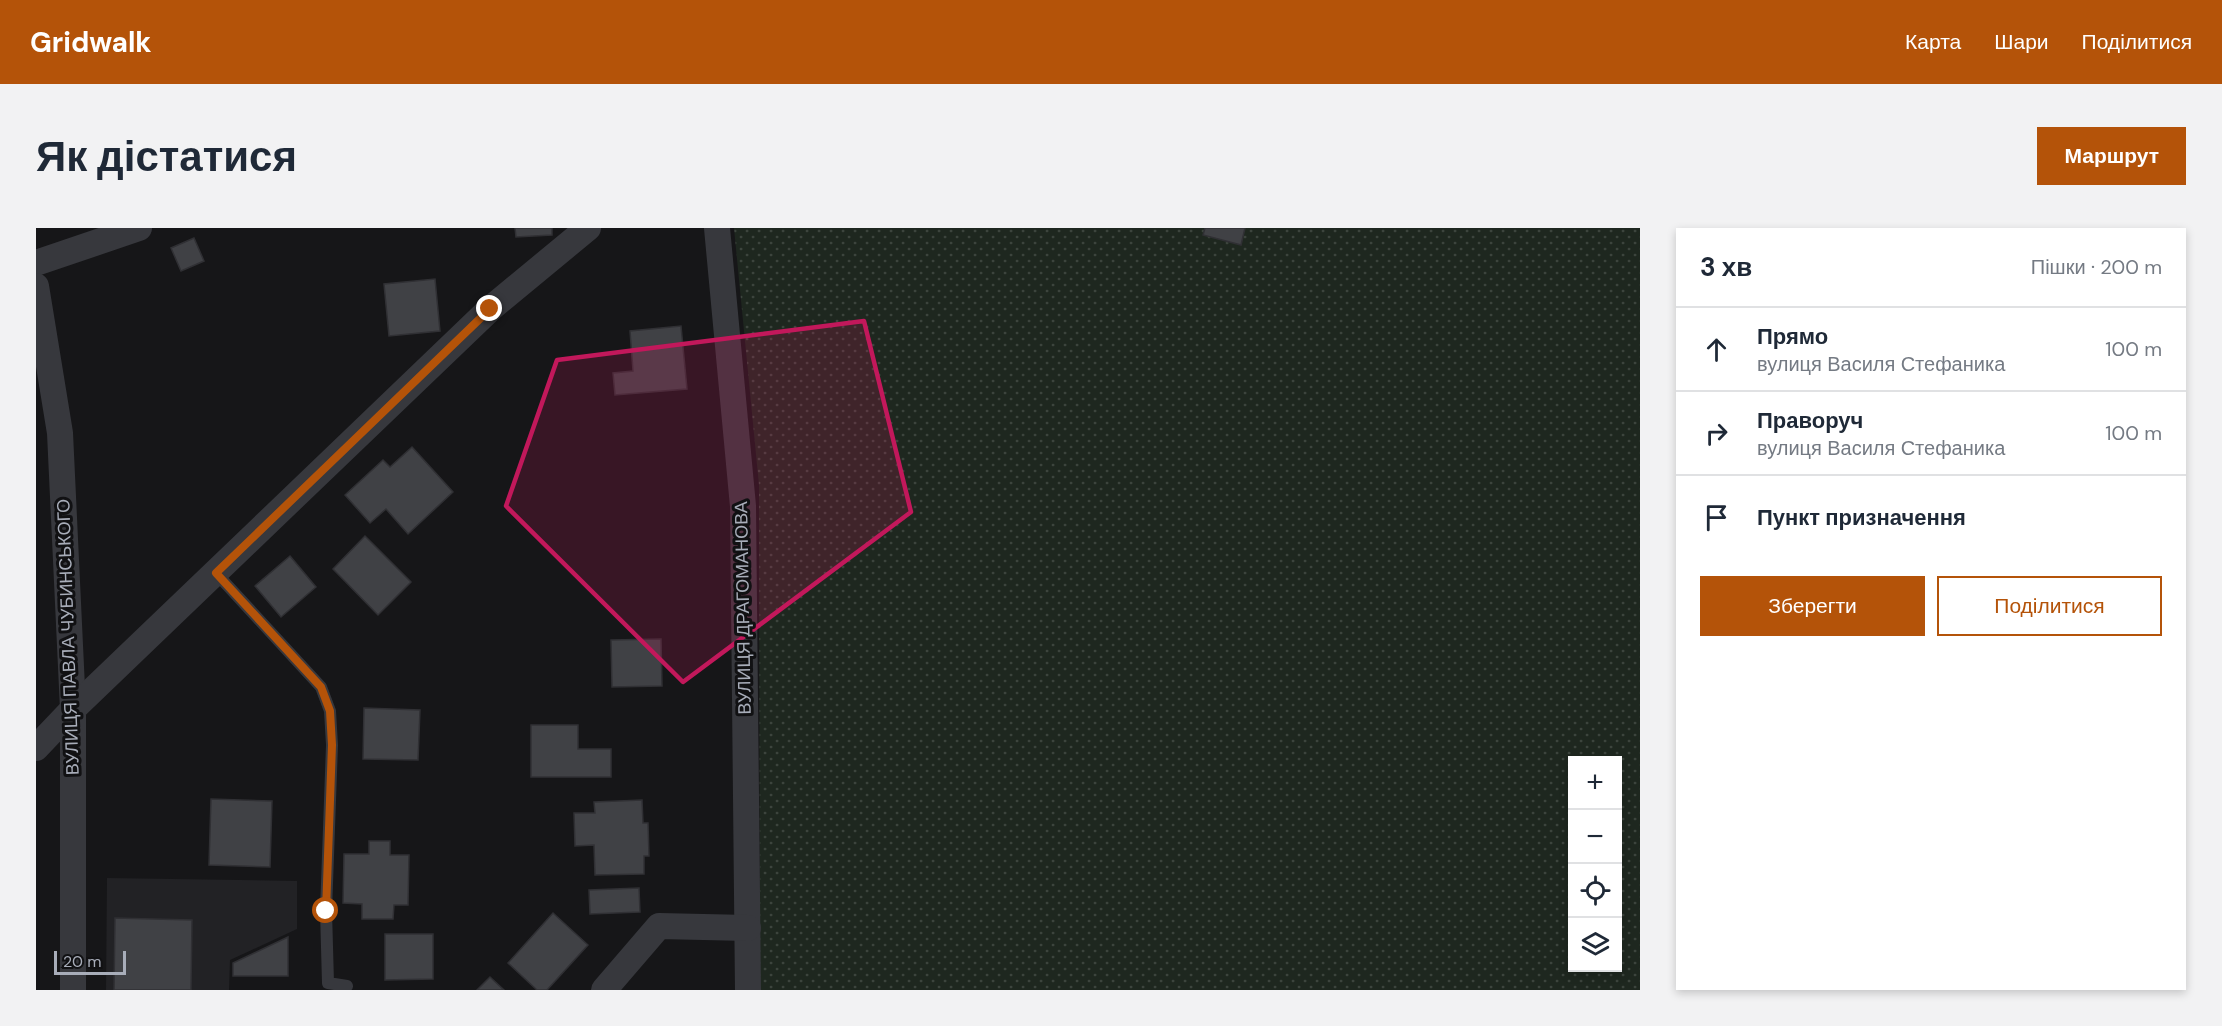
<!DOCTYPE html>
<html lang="uk">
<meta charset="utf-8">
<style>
body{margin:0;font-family:"DM Sans",sans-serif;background:#f2f2f3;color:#1f2937}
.controls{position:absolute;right:18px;bottom:18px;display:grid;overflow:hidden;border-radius:0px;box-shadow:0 3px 9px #0003}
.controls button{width:54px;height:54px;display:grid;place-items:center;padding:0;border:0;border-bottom:2px solid #e0e1e3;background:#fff;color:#1f2937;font:30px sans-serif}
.scale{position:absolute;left:18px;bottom:15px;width:72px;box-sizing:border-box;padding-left:6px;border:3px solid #a8adb9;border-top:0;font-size:16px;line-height:21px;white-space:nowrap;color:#a8adb9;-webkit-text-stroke:4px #111113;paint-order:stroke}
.stop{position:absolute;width:18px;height:18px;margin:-14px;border:4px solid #b45309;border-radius:50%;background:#fff}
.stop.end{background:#b45309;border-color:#fff;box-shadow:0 2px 6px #0008}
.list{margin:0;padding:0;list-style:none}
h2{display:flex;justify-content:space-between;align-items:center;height:78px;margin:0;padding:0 24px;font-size:26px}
h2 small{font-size:20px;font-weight:400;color:#747a83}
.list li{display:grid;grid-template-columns:39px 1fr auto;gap:18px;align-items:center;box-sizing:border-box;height:84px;padding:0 24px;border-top:2px solid #e0e1e3}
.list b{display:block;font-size:22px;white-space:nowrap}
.list p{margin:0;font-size:20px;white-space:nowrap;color:#747a83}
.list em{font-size:20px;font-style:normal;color:#747a83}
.actions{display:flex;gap:12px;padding:18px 24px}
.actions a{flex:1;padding:14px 0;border:2px solid #b45309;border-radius:0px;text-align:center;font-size:21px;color:#b45309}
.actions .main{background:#b45309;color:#fff}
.icon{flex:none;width:33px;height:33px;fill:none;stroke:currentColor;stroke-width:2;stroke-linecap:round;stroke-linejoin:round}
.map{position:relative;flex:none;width:1604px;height:762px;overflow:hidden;border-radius:0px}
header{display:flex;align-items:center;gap:36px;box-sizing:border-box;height:84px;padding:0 30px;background:#b45309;color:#fff}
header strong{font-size:28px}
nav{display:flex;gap:33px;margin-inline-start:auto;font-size:21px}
.intro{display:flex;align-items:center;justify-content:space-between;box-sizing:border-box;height:144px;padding:0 36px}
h1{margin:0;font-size:42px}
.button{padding:15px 27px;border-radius:0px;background:#b45309;color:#fff;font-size:21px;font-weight:700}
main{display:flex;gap:36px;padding:0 36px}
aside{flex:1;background:#fff;border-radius:0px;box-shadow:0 3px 9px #0003}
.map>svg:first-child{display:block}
.built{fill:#222225}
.park{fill:url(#park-dots);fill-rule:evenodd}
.building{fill:#404145;stroke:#303034;stroke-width:1.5}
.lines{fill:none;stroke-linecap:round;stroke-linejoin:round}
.lane{stroke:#37383d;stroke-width:12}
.street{stroke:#37383d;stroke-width:26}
.route{stroke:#b45309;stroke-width:8}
.marked{fill:#c2185b;fill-opacity:0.2;stroke:#c2185b;stroke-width:4.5;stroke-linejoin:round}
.labels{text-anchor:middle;stroke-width:6;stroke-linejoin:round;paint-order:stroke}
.street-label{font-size:18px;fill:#a8adb9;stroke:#111113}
</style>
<header>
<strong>Gridwalk</strong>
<nav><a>Карта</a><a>Шари</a><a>Поділитися</a></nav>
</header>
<div class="intro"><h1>Як дістатися</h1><a class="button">Маршрут</a></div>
<main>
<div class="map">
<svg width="1604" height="762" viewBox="0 0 1604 762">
<defs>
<pattern id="park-dots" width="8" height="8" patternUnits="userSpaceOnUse" patternTransform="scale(1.5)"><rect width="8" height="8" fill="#1e271f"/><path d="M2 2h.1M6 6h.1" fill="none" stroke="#3c443d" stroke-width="1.8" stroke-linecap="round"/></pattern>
</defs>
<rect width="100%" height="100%" fill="#161618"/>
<!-- built -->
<path class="built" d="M 71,650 L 261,653 L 261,701 L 194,732 L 193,762 L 70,762 Z"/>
<!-- park -->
<path class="park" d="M 698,0 L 1604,0 L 1604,762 L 724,762 L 723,257 ZM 1536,532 L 1582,532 L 1582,740 L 1536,740 Z"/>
<!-- building -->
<g class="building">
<path d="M 479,0 L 516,0 L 516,7 L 480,9 Z"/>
<path d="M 1169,0 L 1209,0 L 1205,17 L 1167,7 Z"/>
<path d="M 158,10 L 168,33 L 145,43 L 135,20 Z"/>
<path d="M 399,51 L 404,103 L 353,108 L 348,56 Z"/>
<path d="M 645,98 L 651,161 L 579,167 L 577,145 L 597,143 L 594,103 Z"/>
<path d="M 376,219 L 417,264 L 372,306 L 350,281 L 334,295 L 309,267 L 347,232 L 354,239 Z"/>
<path d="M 329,308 L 375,354 L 342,387 L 297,341 Z"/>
<path d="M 254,328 L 280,359 L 245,389 L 219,358 Z"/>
<path d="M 625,411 L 626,458 L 576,459 L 575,412 Z"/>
<path d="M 328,480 L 384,482 L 382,532 L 327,531 Z"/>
<path d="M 495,497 L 542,497 L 542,521 L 575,521 L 575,549 L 495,549 Z"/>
<path d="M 175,571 L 236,573 L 234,639 L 173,637 Z"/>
<path d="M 606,572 L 607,595 L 612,595 L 613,628 L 608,628 L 608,646 L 559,647 L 558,617 L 539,618 L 538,585 L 559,585 L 558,574 Z"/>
<path d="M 333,613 L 354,613 L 354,627 L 373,627 L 372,677 L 358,677 L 357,691 L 326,691 L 326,676 L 307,675 L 308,626 L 333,626 Z"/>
<path d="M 603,660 L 604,684 L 554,686 L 553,662 Z"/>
<path d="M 517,685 L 552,717 L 511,762 L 501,762 L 472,735 Z"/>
<path d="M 79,690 L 156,692 L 155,762 L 78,762 Z"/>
<path d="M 349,706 L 397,706 L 397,751 L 349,752 Z"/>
<path d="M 252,709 L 252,748 L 197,748 L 197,735 Z"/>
<path d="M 454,749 L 468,762 L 441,762 Z"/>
</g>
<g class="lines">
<!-- lane -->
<path class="lane" d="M 180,345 L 285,459 L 294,483 L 296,517 L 290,683 L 292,755 L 311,758"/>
<!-- street -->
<g class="street">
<path d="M 681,0 L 707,278 L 712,762"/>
<path d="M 0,35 L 103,0"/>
<path d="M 0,58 L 24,205 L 37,481 L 37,762"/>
<path d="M 0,520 L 37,481 L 454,81 L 552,0"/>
<path d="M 568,762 L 623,698 L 712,700"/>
</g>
</g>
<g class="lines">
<!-- route -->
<path class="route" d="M 290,683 L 296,517 L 294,483 L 285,459 L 180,345 L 454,81"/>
</g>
<!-- marked area -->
<path class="marked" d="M 828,93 L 875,284 L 647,454 L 470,278 L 521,132 Z"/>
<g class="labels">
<!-- street labels -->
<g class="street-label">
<text transform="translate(707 380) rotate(-91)" y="6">ВУЛИЦЯ ДРАГОМАНОВА</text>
<text transform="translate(32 409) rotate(-92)" y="6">ВУЛИЦЯ ПАВЛА ЧУБИНСЬКОГО</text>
</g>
</g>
</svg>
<div class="controls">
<button>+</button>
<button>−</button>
<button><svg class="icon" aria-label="locate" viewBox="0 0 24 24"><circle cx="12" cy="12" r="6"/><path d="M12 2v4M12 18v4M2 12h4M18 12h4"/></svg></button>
<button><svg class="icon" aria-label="layers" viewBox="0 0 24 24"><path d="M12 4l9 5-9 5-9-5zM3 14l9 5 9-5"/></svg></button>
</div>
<div class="scale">20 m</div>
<div class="stop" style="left:290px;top:683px"></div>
<div class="stop end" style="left:454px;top:81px"></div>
</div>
<aside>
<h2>3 хв<small>Пішки · 200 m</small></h2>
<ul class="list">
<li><svg class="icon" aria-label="ahead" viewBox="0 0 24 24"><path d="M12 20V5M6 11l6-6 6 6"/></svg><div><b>Прямо</b><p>вулиця Василя Стефаника</p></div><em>100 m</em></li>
<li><svg class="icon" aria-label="right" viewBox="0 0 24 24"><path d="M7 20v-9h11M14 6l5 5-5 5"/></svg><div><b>Праворуч</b><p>вулиця Василя Стефаника</p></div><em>100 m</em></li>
<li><svg class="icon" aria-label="arrive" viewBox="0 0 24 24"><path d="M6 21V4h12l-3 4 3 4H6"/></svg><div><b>Пункт призначення</b></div></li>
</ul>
<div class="actions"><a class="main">Зберегти</a><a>Поділитися</a></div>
</aside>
</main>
